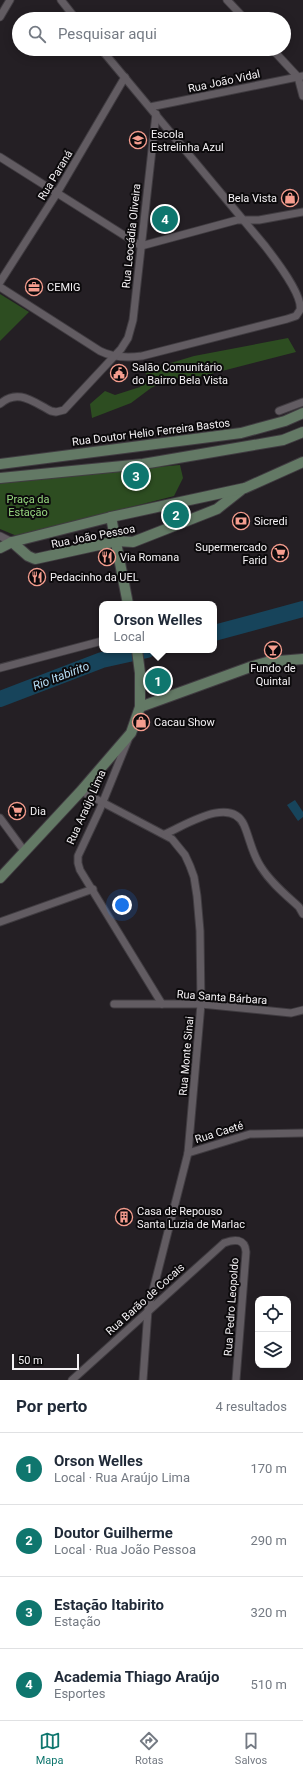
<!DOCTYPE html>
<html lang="pt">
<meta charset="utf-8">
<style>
body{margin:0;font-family:Roboto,sans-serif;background:#f2f2f3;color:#1f2937}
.controls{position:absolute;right:12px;bottom:12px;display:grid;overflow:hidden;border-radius:8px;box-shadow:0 2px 10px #0003}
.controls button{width:36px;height:36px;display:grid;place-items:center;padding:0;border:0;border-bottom:1px solid #e0e1e3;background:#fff;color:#1f2937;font:20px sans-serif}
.scale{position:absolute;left:12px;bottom:10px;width:67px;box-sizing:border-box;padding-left:4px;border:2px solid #f4f1f4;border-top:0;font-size:11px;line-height:14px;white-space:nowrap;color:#f4f1f4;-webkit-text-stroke:3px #0c0a0c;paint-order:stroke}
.you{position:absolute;left:122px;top:905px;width:14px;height:14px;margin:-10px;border:3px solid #fff;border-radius:50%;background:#1a73e8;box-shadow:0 0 0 6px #1a73e833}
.badge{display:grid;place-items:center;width:26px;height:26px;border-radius:50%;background:#0f766e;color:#fff;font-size:13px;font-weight:700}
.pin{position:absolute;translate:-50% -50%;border:2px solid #fff;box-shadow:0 1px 4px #0006}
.popup{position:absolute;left:99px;top:601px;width:118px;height:52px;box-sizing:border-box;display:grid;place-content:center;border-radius:8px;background:#fff;filter:drop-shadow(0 1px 3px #0005);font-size:13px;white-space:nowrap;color:#747a83}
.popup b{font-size:15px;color:#1f2937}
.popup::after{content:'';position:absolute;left:50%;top:100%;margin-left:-8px;border:8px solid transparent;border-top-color:#fff}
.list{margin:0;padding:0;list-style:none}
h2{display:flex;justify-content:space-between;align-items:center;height:52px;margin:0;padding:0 16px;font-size:17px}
h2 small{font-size:13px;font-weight:400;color:#747a83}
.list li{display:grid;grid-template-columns:26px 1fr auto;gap:12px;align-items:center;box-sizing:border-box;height:72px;padding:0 16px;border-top:1px solid #e0e1e3}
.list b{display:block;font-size:15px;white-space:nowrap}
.list p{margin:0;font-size:13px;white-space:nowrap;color:#747a83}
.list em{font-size:13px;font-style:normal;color:#747a83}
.icon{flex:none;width:22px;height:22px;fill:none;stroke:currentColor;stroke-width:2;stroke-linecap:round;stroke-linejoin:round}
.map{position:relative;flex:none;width:303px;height:1380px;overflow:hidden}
.search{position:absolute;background:#fff;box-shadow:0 2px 10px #0003;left:12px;right:12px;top:12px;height:44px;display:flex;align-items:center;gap:10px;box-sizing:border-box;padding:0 14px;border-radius:22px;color:#747a83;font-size:15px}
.sheet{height:340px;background:#fff}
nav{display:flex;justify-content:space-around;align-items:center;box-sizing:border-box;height:56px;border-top:1px solid #e0e1e3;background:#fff;font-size:11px;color:#747a83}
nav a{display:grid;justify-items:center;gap:2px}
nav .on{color:#0f766e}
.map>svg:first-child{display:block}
.green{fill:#2d4d21}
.water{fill:#17445b}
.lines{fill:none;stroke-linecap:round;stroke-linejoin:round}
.river{stroke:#17445b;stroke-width:16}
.street-casing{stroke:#403c41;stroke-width:9}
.secondary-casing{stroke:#403c41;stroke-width:12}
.street{stroke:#625c62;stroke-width:7}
.secondary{stroke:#637965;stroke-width:10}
.labels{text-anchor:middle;stroke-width:4;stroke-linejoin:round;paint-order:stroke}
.street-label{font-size:11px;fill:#f4f1f4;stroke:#0c0a0c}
.poi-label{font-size:11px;fill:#f4f1f4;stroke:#0c0a0c;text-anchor:start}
.park-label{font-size:11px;fill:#97d77f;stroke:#0c0a0c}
.water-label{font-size:12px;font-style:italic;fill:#b7dff7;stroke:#0c0a0c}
</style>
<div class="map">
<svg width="303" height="1380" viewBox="0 0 303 1380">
<rect width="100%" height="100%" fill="#241f24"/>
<!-- green -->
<g class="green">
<path d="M 0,294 L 29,312 L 0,341 Z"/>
<path d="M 288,338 L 296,352 L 191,379 L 172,378 L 151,388 L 131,403 L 92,418 L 90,404 L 105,391 L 115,395 L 140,387 L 148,377 L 142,368 L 164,365 L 194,356 Z"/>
<path d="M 180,465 L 183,478 L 174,496 L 17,536 L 0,529 L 0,481 Z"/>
</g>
<!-- water -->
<path class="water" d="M 295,800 L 303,812 L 303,817 L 298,821 L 287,805 Z"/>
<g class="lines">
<!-- river -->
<g class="river">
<path d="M 214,633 L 303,609"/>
<path d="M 0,699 L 102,660 L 147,650"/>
</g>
<!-- street casing -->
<g class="street-casing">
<g id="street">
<path d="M 61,0 L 76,19"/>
<path d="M 227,0 L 245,19"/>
<path d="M 0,17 L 10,0"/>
<path d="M 272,49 L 298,77 L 303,96"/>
<path d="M 150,107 L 303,76"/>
<path d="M 0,157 L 141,246 L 237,220 L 259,220 L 303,212"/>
<path d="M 0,282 L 57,193 L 125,77"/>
<path d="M 0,287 L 100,351 C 114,358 128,358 142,356 L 287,319 L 296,316 L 300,310 C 303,295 275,259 265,246 L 101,49"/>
<path d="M 0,404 C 18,388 33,402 51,411 L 56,412 L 64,410 L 121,349 L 128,338 L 133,320 L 156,114"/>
<path d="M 279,411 L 303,402"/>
<path d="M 0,536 L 12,542"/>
<path d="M 0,668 L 102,641"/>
<path d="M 128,740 L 100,809 L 78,856 L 78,863 L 80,870 L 162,1004"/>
<path d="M 81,791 L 172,839 L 185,855 L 190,866 L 194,877 L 197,896 L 200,931 L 201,1004 L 188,1153 L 148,1310 L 143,1380"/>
<path d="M 0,818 L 25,852"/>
<path d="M 165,834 C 184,826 231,795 244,825 C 250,839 252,854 261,867 C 271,883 286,895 299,907 L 303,914"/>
<path d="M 0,922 L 93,889"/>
<path d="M 114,1004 L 201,1004 L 291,1013 L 303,1010"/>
<path d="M 188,1153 L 250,1134 L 303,1133"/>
<path d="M 72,1380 L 224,1243 C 234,1239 245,1238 246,1252 L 236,1380"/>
</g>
</g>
<!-- secondary casing -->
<g class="secondary-casing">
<g id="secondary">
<path d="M 0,464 L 241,433 L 285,421 L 303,413"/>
<path d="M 0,478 L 143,464 L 283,440 L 303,432"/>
<path d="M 111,517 L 128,604"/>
<path d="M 12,542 L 28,556 L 35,559 L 117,541 L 133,542 L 217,509 L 241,490"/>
<path d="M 0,548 L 12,542 L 111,517 L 245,488 L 303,462"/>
<path d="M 140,707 L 253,666 L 267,662 L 303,659"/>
<path d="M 0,878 L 81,791 L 131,733 L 140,707 L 140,673 L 137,650"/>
</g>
</g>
<!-- street -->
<use href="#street" class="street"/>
<!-- secondary -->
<use href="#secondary" class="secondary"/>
</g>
<!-- icons -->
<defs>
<g id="school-ring" transform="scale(0.9)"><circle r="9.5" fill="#0c0a0c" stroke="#f59d8e" stroke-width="1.5"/><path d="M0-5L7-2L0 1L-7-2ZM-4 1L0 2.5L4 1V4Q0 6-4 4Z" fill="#f59d8e"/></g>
<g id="shop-ring" transform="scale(0.9)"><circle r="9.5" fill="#0c0a0c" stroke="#f59d8e" stroke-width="1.5"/><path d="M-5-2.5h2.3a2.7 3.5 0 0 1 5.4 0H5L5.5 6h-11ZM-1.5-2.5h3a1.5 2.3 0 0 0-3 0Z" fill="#f59d8e"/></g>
<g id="office-ring" transform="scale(0.9)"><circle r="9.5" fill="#0c0a0c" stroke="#f59d8e" stroke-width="1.5"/><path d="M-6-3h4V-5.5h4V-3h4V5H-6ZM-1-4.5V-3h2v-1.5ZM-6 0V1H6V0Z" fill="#f59d8e"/></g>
<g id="civic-ring" transform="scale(0.9)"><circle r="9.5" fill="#0c0a0c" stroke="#f59d8e" stroke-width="1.5"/><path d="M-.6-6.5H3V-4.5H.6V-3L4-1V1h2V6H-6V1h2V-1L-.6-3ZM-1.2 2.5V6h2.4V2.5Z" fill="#f59d8e"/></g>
<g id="bank-ring" transform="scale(0.9)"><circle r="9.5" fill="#0c0a0c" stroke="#f59d8e" stroke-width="1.5"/><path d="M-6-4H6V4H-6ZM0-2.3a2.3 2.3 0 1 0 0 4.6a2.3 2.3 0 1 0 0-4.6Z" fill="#f59d8e"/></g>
<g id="supermarket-ring" transform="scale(0.9)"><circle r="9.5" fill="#0c0a0c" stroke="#f59d8e" stroke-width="1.5"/><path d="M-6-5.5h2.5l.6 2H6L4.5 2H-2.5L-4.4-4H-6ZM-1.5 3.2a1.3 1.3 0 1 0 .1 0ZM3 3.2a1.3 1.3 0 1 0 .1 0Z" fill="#f59d8e"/></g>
<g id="restaurant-ring" transform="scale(0.9)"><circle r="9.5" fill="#0c0a0c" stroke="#f59d8e" stroke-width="1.5"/><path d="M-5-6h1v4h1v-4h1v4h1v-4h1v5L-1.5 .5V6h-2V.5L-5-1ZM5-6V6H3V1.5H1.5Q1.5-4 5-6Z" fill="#f59d8e"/></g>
<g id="bar-ring" transform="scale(0.9)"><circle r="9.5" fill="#0c0a0c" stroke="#f59d8e" stroke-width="1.5"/><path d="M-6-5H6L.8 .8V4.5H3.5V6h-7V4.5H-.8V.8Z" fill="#f59d8e"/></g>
<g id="building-ring" transform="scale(0.9)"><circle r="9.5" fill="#0c0a0c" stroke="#f59d8e" stroke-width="1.5"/><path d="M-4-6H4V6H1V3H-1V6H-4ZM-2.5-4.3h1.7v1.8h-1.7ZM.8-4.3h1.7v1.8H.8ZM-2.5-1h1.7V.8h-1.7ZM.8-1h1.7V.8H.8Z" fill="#f59d8e"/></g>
</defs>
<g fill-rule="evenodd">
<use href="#school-ring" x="138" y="140"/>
<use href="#shop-ring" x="290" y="198"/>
<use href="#office-ring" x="34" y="287"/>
<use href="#civic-ring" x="119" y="373"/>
<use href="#bank-ring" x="241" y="521"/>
<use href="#supermarket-ring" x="280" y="553"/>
<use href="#restaurant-ring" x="107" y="557"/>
<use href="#restaurant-ring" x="37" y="577"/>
<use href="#bar-ring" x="273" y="650"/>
<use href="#shop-ring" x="141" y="722"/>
<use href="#supermarket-ring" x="17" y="811"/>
<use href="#building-ring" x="124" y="1217"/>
</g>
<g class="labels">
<!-- street labels -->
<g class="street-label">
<text transform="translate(224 81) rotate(-12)" y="4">Rua João Vidal</text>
<text transform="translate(55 175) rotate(-59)" y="4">Rua Paraná</text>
<text transform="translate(131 236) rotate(-84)" y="4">Rua Leocádia Oliveira</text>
<text transform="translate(151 432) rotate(-7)" y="4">Rua Doutor Helio Ferreira Bastos</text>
<text transform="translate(93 536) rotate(-11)" y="4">Rua João Pessoa</text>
<text transform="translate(86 807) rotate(-66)" y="4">Rua Araújo Lima</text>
<text transform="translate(222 997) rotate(4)" y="4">Rua Santa Bárbara</text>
<text transform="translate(186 1056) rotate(-85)" y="4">Rua Monte Sinai</text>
<text transform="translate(219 1132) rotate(-17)" y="4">Rua Caeté</text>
<text transform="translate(145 1299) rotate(-42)" y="4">Rua Barão de Cocais</text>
<text transform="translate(231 1307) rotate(-86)" y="4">Rua Pedro Leopoldo</text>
</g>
<!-- poi labels -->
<g class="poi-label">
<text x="151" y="138">Escola<tspan x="151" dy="13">Estrelinha Azul</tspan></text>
<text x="277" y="202" text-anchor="end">Bela Vista</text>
<text x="47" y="291">CEMIG</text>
<text x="132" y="371">Salão Comunitário<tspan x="132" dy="13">do Bairro Bela Vista</tspan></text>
<text x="254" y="525">Sicredi</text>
<text x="267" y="551" text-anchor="end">Supermercado<tspan x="267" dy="13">Farid</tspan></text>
<text x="120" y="561">Via Romana</text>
<text x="50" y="581">Pedacinho da UEL</text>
<text x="273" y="672" text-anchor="middle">Fundo de<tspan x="273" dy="13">Quintal</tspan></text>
<text x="154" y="726">Cacau Show</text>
<text x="30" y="815">Dia</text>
<text x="137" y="1215">Casa de Repouso<tspan x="137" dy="13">Santa Luzia de Marlac</tspan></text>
</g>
<!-- park labels -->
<g class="park-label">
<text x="28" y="503">Praça da<tspan x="28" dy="13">Estação</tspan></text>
</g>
<!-- water labels -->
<g class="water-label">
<text transform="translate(61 676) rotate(-21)" y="4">Rio Itabirito</text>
</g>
</g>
</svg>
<div class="controls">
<button><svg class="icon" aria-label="locate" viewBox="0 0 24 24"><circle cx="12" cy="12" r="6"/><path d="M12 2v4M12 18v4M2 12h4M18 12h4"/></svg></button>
<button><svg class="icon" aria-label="layers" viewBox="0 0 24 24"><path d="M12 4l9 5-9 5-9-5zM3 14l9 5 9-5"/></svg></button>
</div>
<div class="scale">50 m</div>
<div class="you"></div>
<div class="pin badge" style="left:158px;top:681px">1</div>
<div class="popup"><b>Orson Welles</b>Local</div>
<div class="pin badge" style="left:176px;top:515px">2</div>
<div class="pin badge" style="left:136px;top:476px">3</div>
<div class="pin badge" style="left:165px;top:219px">4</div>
<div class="search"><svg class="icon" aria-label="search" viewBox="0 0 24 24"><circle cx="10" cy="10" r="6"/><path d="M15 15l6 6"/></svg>Pesquisar aqui</div>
</div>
<section class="sheet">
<h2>Por perto<small>4 resultados</small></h2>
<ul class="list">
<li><span class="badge">1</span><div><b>Orson Welles</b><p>Local · Rua Araújo Lima</p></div><em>170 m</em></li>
<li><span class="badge">2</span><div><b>Doutor Guilherme</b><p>Local · Rua João Pessoa</p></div><em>290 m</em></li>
<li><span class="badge">3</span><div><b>Estação Itabirito</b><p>Estação</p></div><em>320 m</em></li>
<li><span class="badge">4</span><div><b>Academia Thiago Araújo</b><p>Esportes</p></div><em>510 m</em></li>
</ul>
</section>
<nav>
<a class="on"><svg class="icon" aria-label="map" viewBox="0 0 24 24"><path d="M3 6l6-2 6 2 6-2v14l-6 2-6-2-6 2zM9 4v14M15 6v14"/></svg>Mapa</a>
<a><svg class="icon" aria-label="directions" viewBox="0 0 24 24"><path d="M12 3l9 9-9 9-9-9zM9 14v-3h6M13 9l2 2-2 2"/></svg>Rotas</a>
<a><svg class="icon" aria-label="saved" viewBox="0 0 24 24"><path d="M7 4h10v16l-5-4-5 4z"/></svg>Salvos</a>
</nav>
